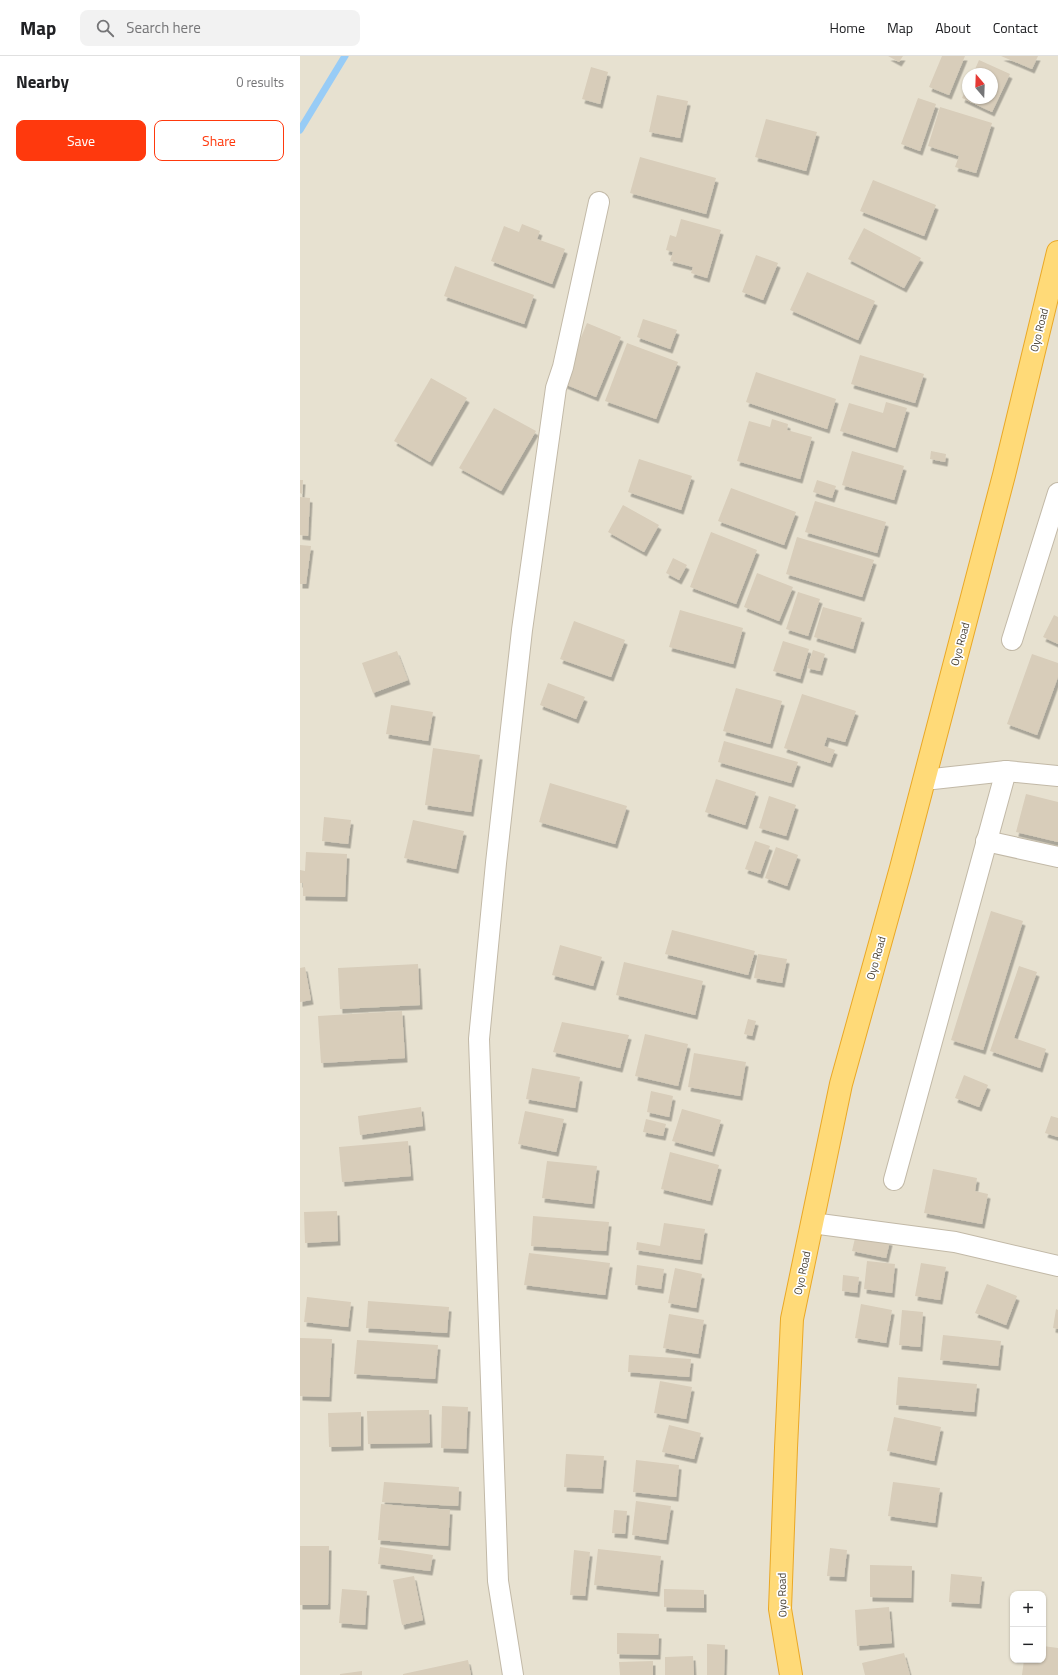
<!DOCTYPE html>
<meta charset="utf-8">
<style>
body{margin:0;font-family:"Titillium Web",sans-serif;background:#f2f2f2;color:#202124}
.controls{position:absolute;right:12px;bottom:12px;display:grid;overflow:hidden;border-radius:8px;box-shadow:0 1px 3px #0004}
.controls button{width:36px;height:36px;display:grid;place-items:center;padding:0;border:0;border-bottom:1px solid #e0e0e0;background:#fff;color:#202124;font:20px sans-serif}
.compass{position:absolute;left:662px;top:12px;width:36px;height:36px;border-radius:50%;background:#fff;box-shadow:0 1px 3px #0004;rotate:341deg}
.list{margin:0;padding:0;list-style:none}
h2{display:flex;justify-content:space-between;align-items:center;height:52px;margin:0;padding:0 16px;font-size:17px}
h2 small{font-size:13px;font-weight:400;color:#757577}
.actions{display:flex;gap:8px;padding:12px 16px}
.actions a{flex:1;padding:9px 0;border:1px solid #ff390d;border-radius:8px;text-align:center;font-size:14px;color:#ff390d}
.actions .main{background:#ff390d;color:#fff}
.icon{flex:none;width:22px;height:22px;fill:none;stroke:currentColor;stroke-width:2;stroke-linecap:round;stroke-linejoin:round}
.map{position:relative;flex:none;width:758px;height:1619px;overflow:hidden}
header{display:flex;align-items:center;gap:24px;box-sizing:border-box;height:56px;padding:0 20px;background:#fff;border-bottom:1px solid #e0e0e0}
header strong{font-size:19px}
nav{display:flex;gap:22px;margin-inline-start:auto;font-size:14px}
.search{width:280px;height:36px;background:#f2f2f2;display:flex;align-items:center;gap:10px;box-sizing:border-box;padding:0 14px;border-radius:8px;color:#757577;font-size:15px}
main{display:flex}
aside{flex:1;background:#fff}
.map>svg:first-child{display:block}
.residential{fill:#e7e1d0;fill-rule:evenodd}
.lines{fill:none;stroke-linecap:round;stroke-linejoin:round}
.stream{stroke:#98ccf6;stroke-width:7}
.building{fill:#d8cdba;filter:url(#shadow)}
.minor-casing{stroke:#c2b9a7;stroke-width:22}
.trunk-casing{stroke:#eaa826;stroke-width:24}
.minor{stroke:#fff;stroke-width:20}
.trunk{stroke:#ffda78;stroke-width:22}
.labels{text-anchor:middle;stroke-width:3.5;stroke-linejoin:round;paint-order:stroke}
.street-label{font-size:11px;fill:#453e32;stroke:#fff}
</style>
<header>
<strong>Map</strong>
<div class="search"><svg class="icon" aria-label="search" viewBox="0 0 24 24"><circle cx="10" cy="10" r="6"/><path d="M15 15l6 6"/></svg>Search here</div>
<nav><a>Home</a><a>Map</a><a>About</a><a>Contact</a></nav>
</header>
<main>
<aside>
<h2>Nearby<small>0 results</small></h2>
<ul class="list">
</ul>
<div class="actions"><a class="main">Save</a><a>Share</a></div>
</aside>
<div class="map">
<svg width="758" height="1619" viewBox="0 0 758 1619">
<defs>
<filter id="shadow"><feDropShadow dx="2.5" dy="4.5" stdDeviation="0" flood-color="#0004"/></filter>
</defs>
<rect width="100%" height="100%" fill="#f3eee2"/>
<!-- residential -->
<path class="residential" d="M 0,0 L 758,0 L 758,1619 L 0,1619 ZM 668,18 L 692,18 L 692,42 L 668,42 ZM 713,1538 L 743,1538 L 743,1604 L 713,1604 Z"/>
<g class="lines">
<!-- stream -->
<path class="stream" d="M 0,74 L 45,0"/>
</g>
<!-- building -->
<g class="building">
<path d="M 588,0 L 603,0 L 599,6 Z"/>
<path d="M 642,0 L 665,0 L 649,39 L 629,31 Z"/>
<path d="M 701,0 L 738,0 L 732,13 Z"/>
<path d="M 679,4 L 710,18 L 692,56 L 662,42 L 668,29 L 668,42 L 692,42 L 692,18 L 673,18 Z"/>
<path d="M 291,11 L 308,16 L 300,48 L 282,43 Z"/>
<path d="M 357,39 L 388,45 L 380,82 L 349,76 Z"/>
<path d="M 618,42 L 636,48 L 620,95 L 601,88 Z"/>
<path d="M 640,51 L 692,67 L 676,117 L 655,111 L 659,100 L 628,90 Z"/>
<path d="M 466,63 L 517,76 L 506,115 L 455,101 Z"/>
<path d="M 340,101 L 416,122 L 406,158 L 330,137 Z"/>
<path d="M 573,124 L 636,149 L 624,180 L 560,155 Z"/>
<path d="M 381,163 L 421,174 L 407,222 L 391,217 L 393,211 L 370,205 L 373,196 L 366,194 L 370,179 L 376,181 Z"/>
<path d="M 222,168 L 240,175 L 237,183 L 265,193 L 252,228 L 191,205 L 204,170 L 219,176 Z"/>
<path d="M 564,172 L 621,202 L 604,232 L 548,203 Z"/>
<path d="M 456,199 L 478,207 L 463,244 L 442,236 Z"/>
<path d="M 155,210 L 234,239 L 224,268 L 144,240 Z"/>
<path d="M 507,216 L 575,245 L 558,284 L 490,254 Z"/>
<path d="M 343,263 L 377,274 L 370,293 L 337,281 Z"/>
<path d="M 287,267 L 321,281 L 296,341 L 262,327 Z"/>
<path d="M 327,287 L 378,306 L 356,363 L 305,345 Z"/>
<path d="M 560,299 L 624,318 L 615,347 L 551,328 Z"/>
<path d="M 456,316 L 536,343 L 527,373 L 446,346 Z"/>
<path d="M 131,322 L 167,342 L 130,406 L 94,385 Z"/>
<path d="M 586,346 L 607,352 L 595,392 L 540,375 L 549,347 L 583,357 Z"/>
<path d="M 194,352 L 236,375 L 201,435 L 159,412 Z"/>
<path d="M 472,363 L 488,368 L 487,374 L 512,381 L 500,423 L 437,405 L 449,365 L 470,371 Z"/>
<path d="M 552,395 L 604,410 L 594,444 L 542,429 Z"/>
<path d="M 631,395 L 646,398 L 645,406 L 630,403 Z"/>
<path d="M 339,403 L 392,420 L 381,454 L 328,436 Z"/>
<path d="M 0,424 L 3,424 L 2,438 L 0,437 Z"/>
<path d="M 517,424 L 536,430 L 532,442 L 513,436 Z"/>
<path d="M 431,432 L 496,456 L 484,489 L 418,465 Z"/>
<path d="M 0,441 L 10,442 L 8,480 L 0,479 Z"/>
<path d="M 515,445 L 586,466 L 577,497 L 505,476 Z"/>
<path d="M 323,449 L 359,469 L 344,496 L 308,476 Z"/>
<path d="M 411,476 L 457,494 L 436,548 L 390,531 Z"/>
<path d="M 497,481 L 574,504 L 562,541 L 486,518 Z"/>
<path d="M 0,489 L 11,490 L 6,528 L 0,528 Z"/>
<path d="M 373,502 L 387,509 L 379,524 L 366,517 Z"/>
<path d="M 457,517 L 493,531 L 479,565 L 444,551 Z"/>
<path d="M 498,536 L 520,543 L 508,580 L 486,573 Z"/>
<path d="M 523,551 L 562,562 L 553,593 L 514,581 Z"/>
<path d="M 380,554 L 443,572 L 433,608 L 369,591 Z"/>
<path d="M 754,559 L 758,561 L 758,588 L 743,581 Z"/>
<path d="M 274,565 L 325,584 L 311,621 L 260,603 Z"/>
<path d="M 483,585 L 509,593 L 500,623 L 473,615 Z"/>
<path d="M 513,594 L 525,598 L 520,615 L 507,612 Z"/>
<path d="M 97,595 L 108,624 L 73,637 L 62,607 Z"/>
<path d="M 732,598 L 758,607 L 758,621 L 737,679 L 707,668 Z"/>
<path d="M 248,627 L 285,641 L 276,663 L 240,649 Z"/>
<path d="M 436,632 L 482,645 L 470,688 L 423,675 Z"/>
<path d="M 502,638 L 556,655 L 545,686 L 527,681 L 524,690 L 535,694 L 530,707 L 484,692 Z"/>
<path d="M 91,649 L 133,656 L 128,685 L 86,678 Z"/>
<path d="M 424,685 L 498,706 L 491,727 L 418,706 Z"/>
<path d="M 133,692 L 180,699 L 171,756 L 125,749 Z"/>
<path d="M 416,723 L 456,736 L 445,769 L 405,756 Z"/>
<path d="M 250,727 L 327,750 L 315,788 L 239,766 Z"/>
<path d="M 726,738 L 758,746 L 758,786 L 716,776 Z"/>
<path d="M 469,740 L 496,749 L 486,780 L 459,772 Z"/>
<path d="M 24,761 L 51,764 L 48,788 L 22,785 Z"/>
<path d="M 113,764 L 164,775 L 156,813 L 104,802 Z"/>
<path d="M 455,785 L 470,790 L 460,818 L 445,813 Z"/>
<path d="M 476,791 L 498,799 L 487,830 L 465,822 Z"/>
<path d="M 6,796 L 47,798 L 45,841 L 3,840 L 3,827 L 0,827 L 0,814 L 5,815 Z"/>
<path d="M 691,855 L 723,865 L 683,994 L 651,984 Z"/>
<path d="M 372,874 L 455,895 L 448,919 L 365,898 Z"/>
<path d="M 260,889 L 302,901 L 293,930 L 252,919 Z"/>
<path d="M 458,898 L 487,903 L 482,927 L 454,922 Z"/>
<path d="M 324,906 L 403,925 L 395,959 L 316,939 Z"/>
<path d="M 118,908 L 120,949 L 40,953 L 38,912 Z"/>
<path d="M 719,910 L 737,916 L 714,982 L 746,993 L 740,1012 L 690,995 Z"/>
<path d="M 5,911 L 11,944 L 0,946 L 0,912 Z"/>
<path d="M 102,955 L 105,1002 L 21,1007 L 18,960 Z"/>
<path d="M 448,963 L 456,965 L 452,980 L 444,978 Z"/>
<path d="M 262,966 L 329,979 L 320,1012 L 253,996 Z"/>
<path d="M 345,978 L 388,988 L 378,1030 L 335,1020 Z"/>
<path d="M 394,997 L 446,1006 L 440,1040 L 388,1031 Z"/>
<path d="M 232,1012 L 280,1021 L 275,1052 L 226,1043 Z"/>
<path d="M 664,1019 L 688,1029 L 679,1051 L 655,1042 Z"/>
<path d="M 351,1035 L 373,1040 L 369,1061 L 347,1056 Z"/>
<path d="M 121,1051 L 123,1070 L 60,1079 L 58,1060 Z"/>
<path d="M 382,1053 L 421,1064 L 412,1096 L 372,1085 Z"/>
<path d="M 225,1055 L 264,1063 L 256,1096 L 218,1088 Z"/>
<path d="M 751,1060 L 758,1062 L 758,1081 L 745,1077 Z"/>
<path d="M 346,1063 L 366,1068 L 363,1080 L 343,1076 Z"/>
<path d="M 108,1085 L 111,1120 L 42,1126 L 39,1091 Z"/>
<path d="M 370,1096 L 419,1109 L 410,1145 L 361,1133 Z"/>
<path d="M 247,1105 L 297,1110 L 292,1148 L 242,1142 Z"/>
<path d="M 633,1113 L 677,1122 L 675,1135 L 688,1138 L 682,1168 L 624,1157 Z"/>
<path d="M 37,1155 L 38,1185 L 5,1187 L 4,1156 Z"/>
<path d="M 233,1160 L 309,1166 L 306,1195 L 231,1190 Z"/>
<path d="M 364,1167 L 405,1173 L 400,1204 L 336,1194 L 337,1186 L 360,1190 Z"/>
<path d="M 556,1178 L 590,1185 L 586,1202 L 552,1195 Z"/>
<path d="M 229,1197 L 310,1207 L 305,1239 L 224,1229 Z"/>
<path d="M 567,1205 L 595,1208 L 592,1237 L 564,1233 Z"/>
<path d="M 621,1207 L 646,1211 L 640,1244 L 615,1240 Z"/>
<path d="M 337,1209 L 364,1213 L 361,1233 L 335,1229 Z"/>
<path d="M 375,1212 L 402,1218 L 396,1252 L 368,1247 Z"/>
<path d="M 543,1219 L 559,1221 L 557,1237 L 542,1235 Z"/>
<path d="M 687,1228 L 717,1240 L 706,1269 L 675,1257 Z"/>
<path d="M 7,1241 L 51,1246 L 48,1271 L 4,1266 Z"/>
<path d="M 68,1245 L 149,1251 L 147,1277 L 66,1272 Z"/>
<path d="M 561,1248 L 592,1254 L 586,1287 L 555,1282 Z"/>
<path d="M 756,1253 L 758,1254 L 758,1273 L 753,1272 Z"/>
<path d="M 602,1254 L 623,1256 L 620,1291 L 599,1289 Z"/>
<path d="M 369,1258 L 404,1264 L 398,1298 L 363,1292 Z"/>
<path d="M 643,1279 L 701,1285 L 698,1310 L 640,1304 Z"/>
<path d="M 0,1282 L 32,1283 L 29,1341 L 0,1340 Z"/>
<path d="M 57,1284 L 138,1289 L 135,1323 L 54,1318 Z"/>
<path d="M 329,1299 L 391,1303 L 389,1321 L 328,1316 Z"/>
<path d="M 598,1321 L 677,1328 L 674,1356 L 596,1349 Z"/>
<path d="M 360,1325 L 392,1331 L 386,1363 L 354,1357 Z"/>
<path d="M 142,1350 L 168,1351 L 166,1393 L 141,1392 Z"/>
<path d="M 129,1354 L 130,1387 L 68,1388 L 67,1355 Z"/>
<path d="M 61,1356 L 61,1390 L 29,1391 L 28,1357 Z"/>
<path d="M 594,1361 L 641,1371 L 634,1405 L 587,1395 Z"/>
<path d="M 369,1369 L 401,1377 L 394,1403 L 362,1396 Z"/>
<path d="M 266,1398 L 304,1400 L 301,1433 L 264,1431 Z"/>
<path d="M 336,1404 L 379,1409 L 376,1441 L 333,1436 Z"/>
<path d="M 84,1426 L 159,1431 L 158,1450 L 82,1446 Z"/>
<path d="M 593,1426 L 640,1432 L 635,1467 L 588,1460 Z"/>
<path d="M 336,1445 L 371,1450 L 366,1484 L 332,1479 Z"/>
<path d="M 81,1448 L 150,1454 L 148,1490 L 78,1484 Z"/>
<path d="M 314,1454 L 327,1455 L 325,1478 L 312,1477 Z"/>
<path d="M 0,1490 L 29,1490 L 28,1549 L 0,1549 Z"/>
<path d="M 80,1491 L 133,1499 L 130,1515 L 78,1508 Z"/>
<path d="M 530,1492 L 547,1494 L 544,1521 L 527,1520 Z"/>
<path d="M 298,1493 L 361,1500 L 357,1536 L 294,1529 Z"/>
<path d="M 274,1494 L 290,1496 L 285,1540 L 270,1539 Z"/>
<path d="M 570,1509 L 612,1510 L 611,1542 L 570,1541 Z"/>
<path d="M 651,1518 L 682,1521 L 679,1548 L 649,1546 Z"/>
<path d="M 114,1520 L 123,1564 L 102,1569 L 93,1524 Z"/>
<path d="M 42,1533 L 67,1535 L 65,1569 L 39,1567 Z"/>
<path d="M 364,1533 L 404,1534 L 404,1552 L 364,1551 Z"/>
<path d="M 589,1551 L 592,1587 L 557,1590 L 555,1554 Z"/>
<path d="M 317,1577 L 359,1578 L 358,1599 L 317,1598 Z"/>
<path d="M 407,1588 L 425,1589 L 424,1619 L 407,1619 Z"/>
<path d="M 743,1590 L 758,1592 L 758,1619 L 722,1619 L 724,1604 L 743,1604 Z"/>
<path d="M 604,1597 L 610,1619 L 565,1619 L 562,1607 Z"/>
<path d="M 393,1600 L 394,1619 L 365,1619 L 365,1601 Z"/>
<path d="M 168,1604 L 171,1619 L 103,1619 L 103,1618 Z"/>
<path d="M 353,1605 L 353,1619 L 320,1619 L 319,1606 Z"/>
<path d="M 62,1615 L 62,1619 L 40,1619 L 40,1618 Z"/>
</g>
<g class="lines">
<!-- minor casing -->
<g class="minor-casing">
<g id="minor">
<path d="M 712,584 L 758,437"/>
<path d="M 624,724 L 706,715 L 758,720"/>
<path d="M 686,785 L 758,801"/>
<path d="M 594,1124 L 706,715"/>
<path d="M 512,1167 L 655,1186 L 758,1210"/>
<path d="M 213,1619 L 198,1525 L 179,983 L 196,807 L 222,574 L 256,332 L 263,311 L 299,146"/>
</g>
</g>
<!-- trunk casing -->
<g class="trunk-casing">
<path id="trunk" d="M 491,1619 L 480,1553 L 486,1392 L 492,1263 L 541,1028 L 601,812 L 704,419 L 758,196"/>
</g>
<!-- minor -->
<use href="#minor" class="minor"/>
<!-- trunk -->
<use href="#trunk" class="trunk"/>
</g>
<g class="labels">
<!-- street labels -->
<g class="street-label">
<text transform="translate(739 274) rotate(-76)" y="4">Oyo Road</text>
<text transform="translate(660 588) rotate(-75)" y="4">Oyo Road</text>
<text transform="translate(576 902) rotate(-74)" y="4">Oyo Road</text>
<text transform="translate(502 1217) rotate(-78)" y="4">Oyo Road</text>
<text transform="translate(482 1539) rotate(-91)" y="4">Oyo Road</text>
</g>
</g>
</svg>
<div class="controls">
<button>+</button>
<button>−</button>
</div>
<svg class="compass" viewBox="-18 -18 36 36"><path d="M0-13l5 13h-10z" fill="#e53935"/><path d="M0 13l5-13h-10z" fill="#757577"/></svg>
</div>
</main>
